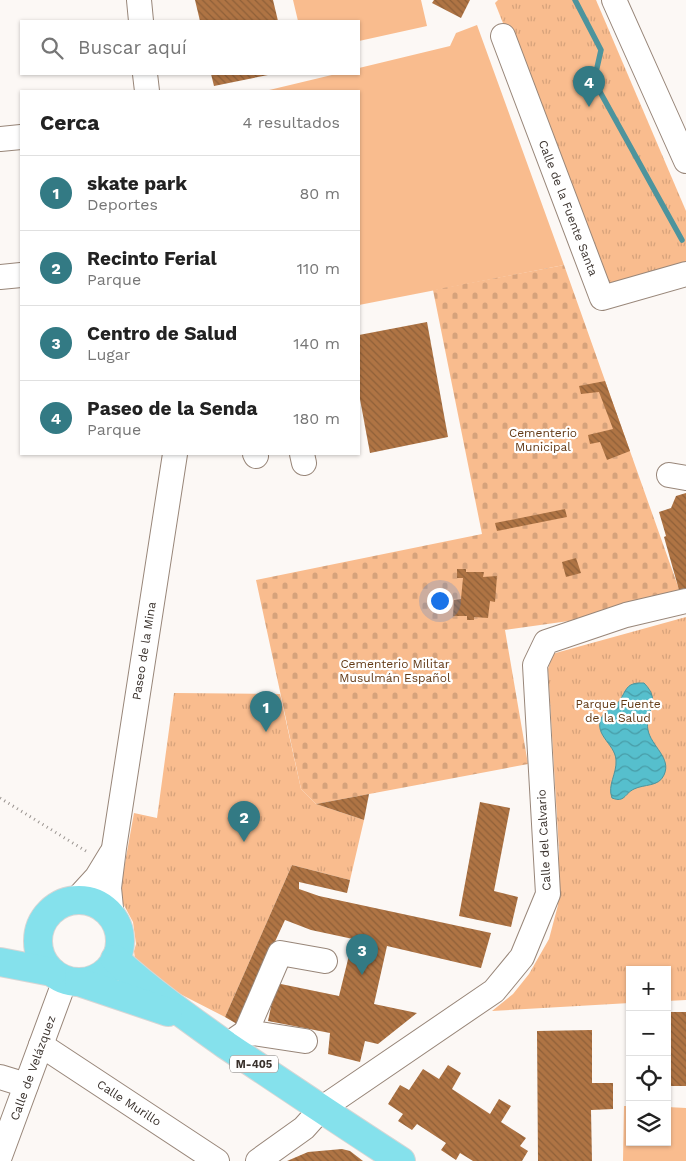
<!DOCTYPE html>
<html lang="es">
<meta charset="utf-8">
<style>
body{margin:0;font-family:"Work Sans",sans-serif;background:#f2f2f2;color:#222}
.controls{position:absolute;right:15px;bottom:15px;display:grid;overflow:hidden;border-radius:0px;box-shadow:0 1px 4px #0004}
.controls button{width:45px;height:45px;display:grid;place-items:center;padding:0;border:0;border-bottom:1px solid #e0e0e0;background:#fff;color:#222;font:25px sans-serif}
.you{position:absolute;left:439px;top:600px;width:18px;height:18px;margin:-12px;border:4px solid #fff;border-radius:50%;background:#1a73e8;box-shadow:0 0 0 8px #1a73e833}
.badge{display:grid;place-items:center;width:32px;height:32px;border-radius:50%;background:#337a84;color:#fff;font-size:16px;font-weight:700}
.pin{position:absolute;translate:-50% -41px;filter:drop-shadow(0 1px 2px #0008)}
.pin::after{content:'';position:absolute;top:26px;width:18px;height:15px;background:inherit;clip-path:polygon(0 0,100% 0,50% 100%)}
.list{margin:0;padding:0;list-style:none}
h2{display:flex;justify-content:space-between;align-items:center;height:65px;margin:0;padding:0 20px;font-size:21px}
h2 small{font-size:16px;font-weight:400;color:#767676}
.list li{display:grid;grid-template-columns:32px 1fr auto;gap:15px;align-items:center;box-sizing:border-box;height:75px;padding:0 20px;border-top:1px solid #e0e0e0}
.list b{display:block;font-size:19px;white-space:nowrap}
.list p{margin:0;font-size:16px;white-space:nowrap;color:#767676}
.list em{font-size:16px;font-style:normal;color:#767676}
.icon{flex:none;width:28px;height:28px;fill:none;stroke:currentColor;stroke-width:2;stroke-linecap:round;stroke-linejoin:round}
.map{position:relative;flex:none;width:686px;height:1161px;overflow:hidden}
.search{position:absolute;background:#fff;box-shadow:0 1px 4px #0004;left:20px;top:20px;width:340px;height:55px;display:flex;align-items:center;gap:12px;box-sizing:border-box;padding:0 18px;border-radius:0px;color:#767676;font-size:19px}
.panel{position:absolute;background:#fff;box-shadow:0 1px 4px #0004;left:20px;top:90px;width:340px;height:365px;border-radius:0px}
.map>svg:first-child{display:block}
.green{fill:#f9bc8e}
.cemetery{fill:url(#cemetery-stones)}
.park{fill:url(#park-tufts)}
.water{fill:url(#water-waves);stroke:#4d949d}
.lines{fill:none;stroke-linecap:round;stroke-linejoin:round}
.stream{stroke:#4d949d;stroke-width:5.5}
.building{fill:url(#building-back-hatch)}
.minor-casing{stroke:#988679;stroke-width:26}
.major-casing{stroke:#d7d6d5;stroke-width:30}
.path{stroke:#99938f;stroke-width:3;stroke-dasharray:1 4;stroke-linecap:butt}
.minor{stroke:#fff;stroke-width:24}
.major{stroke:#85e1ec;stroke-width:28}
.labels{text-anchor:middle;stroke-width:4.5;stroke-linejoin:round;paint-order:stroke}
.shield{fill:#fff;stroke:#746f6b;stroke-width:1}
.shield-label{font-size:11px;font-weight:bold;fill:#39312c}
.street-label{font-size:12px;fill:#39312c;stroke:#fff}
.park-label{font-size:12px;fill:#623915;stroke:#fff}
</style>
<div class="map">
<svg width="686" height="1161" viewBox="0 0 686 1161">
<defs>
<pattern id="cemetery-stones" width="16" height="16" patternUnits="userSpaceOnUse" patternTransform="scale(1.25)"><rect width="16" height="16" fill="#f9bc8e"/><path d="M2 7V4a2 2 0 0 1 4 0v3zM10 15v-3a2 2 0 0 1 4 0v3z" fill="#d6a27b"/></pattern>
<pattern id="park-tufts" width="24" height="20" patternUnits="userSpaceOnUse" patternTransform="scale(1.25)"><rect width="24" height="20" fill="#f9bc8e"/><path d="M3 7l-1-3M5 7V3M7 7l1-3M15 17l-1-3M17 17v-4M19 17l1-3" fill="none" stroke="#d6a27b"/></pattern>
<pattern id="water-waves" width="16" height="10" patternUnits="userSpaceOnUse" patternTransform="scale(1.25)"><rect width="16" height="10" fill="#56bfcd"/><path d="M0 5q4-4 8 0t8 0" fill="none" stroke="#489ca7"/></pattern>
<pattern id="building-back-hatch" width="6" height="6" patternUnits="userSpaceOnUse" patternTransform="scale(1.25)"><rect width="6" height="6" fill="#af7444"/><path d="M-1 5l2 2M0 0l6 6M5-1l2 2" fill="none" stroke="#8f6039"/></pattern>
</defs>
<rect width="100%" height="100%" fill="#fcf8f5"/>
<!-- green -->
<g class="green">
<path d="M 293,0 L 421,0 L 427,26 L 359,41 L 359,21 L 298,21 Z"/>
<path d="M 477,25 L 564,265 L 359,305 L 359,91 L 265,91 L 336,74 L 359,74 L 359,68 L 450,46 L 456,33 Z"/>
<path d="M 624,1106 L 630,1106 L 630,1142 L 667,1142 L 667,1107 L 686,1108 L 686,1161 L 623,1161 Z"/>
</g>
<!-- cemetery -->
<path class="cemetery" d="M 564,265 L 680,592 L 576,620 L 505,630 L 528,764 L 316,804 L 301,789 L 256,580 L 482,534 L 433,290 Z"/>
<!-- park -->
<g class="park">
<path d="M 498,0 L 596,0 L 686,211 L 686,263 L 607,284 L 495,3 Z"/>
<path d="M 686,617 L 686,1000 L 667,1001 L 667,970 L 630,970 L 630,1003 L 492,1011 L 513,994 L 529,974 L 549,939 L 558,905 L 559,851 L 548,669 L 552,654 Z"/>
<path d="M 174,693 L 280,694 L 301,789 L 316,804 L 364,820 L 350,880 L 292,865 L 225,1017 L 149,978 L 135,959 L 134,951 L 136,944 L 133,922 L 119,896 L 134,813 L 157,818 Z"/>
</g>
<!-- water -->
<path class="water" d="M 638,683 L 644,683 C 663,702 644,712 648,730 C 651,746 672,758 664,775 C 659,787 644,784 634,789 C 624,794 625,803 612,798 C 607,785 617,774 616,760 C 615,743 591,734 603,715 C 607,709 616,707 620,700 C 626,691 626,684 638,683 Z"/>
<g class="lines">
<!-- stream -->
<path class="stream" d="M 575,0 L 601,50 L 594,81 L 682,240"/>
</g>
<!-- building -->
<g class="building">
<path d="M 195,0 L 273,0 L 278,21 L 200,21 Z"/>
<path d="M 434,0 L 470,0 L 461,18 L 432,3 Z"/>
<path d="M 211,74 L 267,74 L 268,75 L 214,86 Z"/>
<path d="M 427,322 L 448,437 L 370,453 L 359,394 L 359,335 Z"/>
<path d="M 605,381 L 630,451 L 607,460 L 600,442 L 590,444 L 588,435 L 613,429 L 599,392 L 581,394 L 579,386 Z"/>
<path d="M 686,493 L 686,588 L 679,590 L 664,537 L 666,536 L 659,512 L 671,508 L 676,496 Z"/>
<path d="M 565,509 L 567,517 L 497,531 L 495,523 Z"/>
<path d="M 576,558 L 581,573 L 566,577 L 562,562 Z"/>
<path d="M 457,569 L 466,569 L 466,572 L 484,572 L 483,577 L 497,576 L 495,602 L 490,601 L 488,618 L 474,617 L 474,620 L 467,620 L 467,616 L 453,616 L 454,600 L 461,599 L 463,578 L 457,578 Z"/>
<path d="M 369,794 L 364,820 L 316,804 Z"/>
<path d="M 480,802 L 510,808 L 494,891 L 518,897 L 511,927 L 459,916 Z"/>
<path d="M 292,865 L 350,880 L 347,893 L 299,882 L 299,889 L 319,896 L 491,933 L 481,968 L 387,946 L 374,1004 L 417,1013 L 378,1044 L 365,1041 L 360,1062 L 328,1054 L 330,1033 L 268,1021 L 276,983 L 339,996 L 353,939 L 311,930 L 285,920 L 237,1024 L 225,1017 Z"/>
<rect x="667" y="1012" width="19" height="74"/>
<path d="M 592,1030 L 592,1083 L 613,1083 L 613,1109 L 591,1110 L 592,1161 L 538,1161 L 537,1031 Z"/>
<path d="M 448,1065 L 461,1073 L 452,1089 L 490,1114 L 499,1099 L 511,1106 L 501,1122 L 526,1138 L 520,1146 L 528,1151 L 522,1161 L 473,1161 L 460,1153 L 456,1160 L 441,1150 L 446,1143 L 417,1124 L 412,1130 L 398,1121 L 403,1114 L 388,1104 L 400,1085 L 409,1090 L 423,1069 L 439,1079 Z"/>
<path d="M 342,1149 L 350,1151 L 363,1161 L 287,1161 L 308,1152 Z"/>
</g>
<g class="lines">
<!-- minor casing -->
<g class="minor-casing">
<g id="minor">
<path d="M 139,0 L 141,21"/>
<path d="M 614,0 L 686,161"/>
<path d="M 503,36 L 602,298 L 686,274"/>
<path d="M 145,74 L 147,91"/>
<path d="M 0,139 L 21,137"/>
<path d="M 0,277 L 21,275"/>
<path d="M 255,454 L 256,456"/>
<path d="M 302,454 L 304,463"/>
<path d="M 669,475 L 686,478"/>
<path d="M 75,901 L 97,877 L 111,854"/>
<path d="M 112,918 L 109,888 L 114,848 L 175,454"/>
<path d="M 246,1032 L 280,953 L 325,961"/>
<path d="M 233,1041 L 246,1032 L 305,1041"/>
<path d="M 41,1045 L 217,1161"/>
<path d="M 0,1077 L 26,1085"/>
<path d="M 0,1156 L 65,980"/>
<path d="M 258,1161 L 304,1128 L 321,1109 L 494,991 L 522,957 L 548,894 L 535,665 L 546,642 L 626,615 L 686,601"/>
</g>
</g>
<!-- major casing -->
<g class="major-casing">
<g id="major">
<circle cx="79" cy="941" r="41"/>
<path d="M 115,959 C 150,991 188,1018 226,1045 C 284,1084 342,1123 401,1161"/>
<path d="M 0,962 L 52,972"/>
<path d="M 79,982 L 168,1012"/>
</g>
</g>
<!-- path -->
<path class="path" d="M 0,798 L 89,853"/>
<!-- minor -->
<use href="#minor" class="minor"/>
<!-- major -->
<use href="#major" class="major"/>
</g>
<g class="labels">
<!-- shield labels -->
<rect class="shield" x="230" y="1055.5" width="48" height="17" rx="4"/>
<g class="shield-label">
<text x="254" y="1068">M-405</text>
</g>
<!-- street labels -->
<g class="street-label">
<text transform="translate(568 208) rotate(69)" y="4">Calle de la Fuente Santa</text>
<text transform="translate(144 651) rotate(-81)" y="4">Paseo de la Mina</text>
<text transform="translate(544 840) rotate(-93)" y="4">Calle del Calvario</text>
<text transform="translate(33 1068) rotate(-70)" y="4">Calle de Velázquez</text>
<text transform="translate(129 1103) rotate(33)" y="4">Calle Murillo</text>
</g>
<!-- park labels -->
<g class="park-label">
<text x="543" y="437">Cementerio<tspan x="543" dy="14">Municipal</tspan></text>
<text x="395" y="668">Cementerio Militar<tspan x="395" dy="14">Musulmán Español</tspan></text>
<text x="618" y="708">Parque Fuente<tspan x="618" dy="14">de la Salud</tspan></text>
</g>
</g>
</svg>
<div class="controls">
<button>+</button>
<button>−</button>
<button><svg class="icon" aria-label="locate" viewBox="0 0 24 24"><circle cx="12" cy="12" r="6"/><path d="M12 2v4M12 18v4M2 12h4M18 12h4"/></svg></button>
<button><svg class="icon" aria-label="layers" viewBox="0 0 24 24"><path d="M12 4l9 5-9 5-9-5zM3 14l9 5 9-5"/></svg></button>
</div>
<div class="you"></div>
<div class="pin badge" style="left:266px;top:732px">1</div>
<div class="pin badge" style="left:244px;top:842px">2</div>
<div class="pin badge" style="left:362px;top:975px">3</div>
<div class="pin badge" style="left:589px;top:107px">4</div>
<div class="search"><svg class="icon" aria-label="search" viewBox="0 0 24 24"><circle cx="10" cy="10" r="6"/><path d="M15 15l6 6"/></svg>Buscar aquí</div>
<section class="panel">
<h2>Cerca<small>4 resultados</small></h2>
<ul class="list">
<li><span class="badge">1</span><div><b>skate park</b><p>Deportes</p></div><em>80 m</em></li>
<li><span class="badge">2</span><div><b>Recinto Ferial</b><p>Parque</p></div><em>110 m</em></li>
<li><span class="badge">3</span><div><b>Centro de Salud</b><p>Lugar</p></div><em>140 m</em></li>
<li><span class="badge">4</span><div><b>Paseo de la Senda</b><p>Parque</p></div><em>180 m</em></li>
</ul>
</section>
</div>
